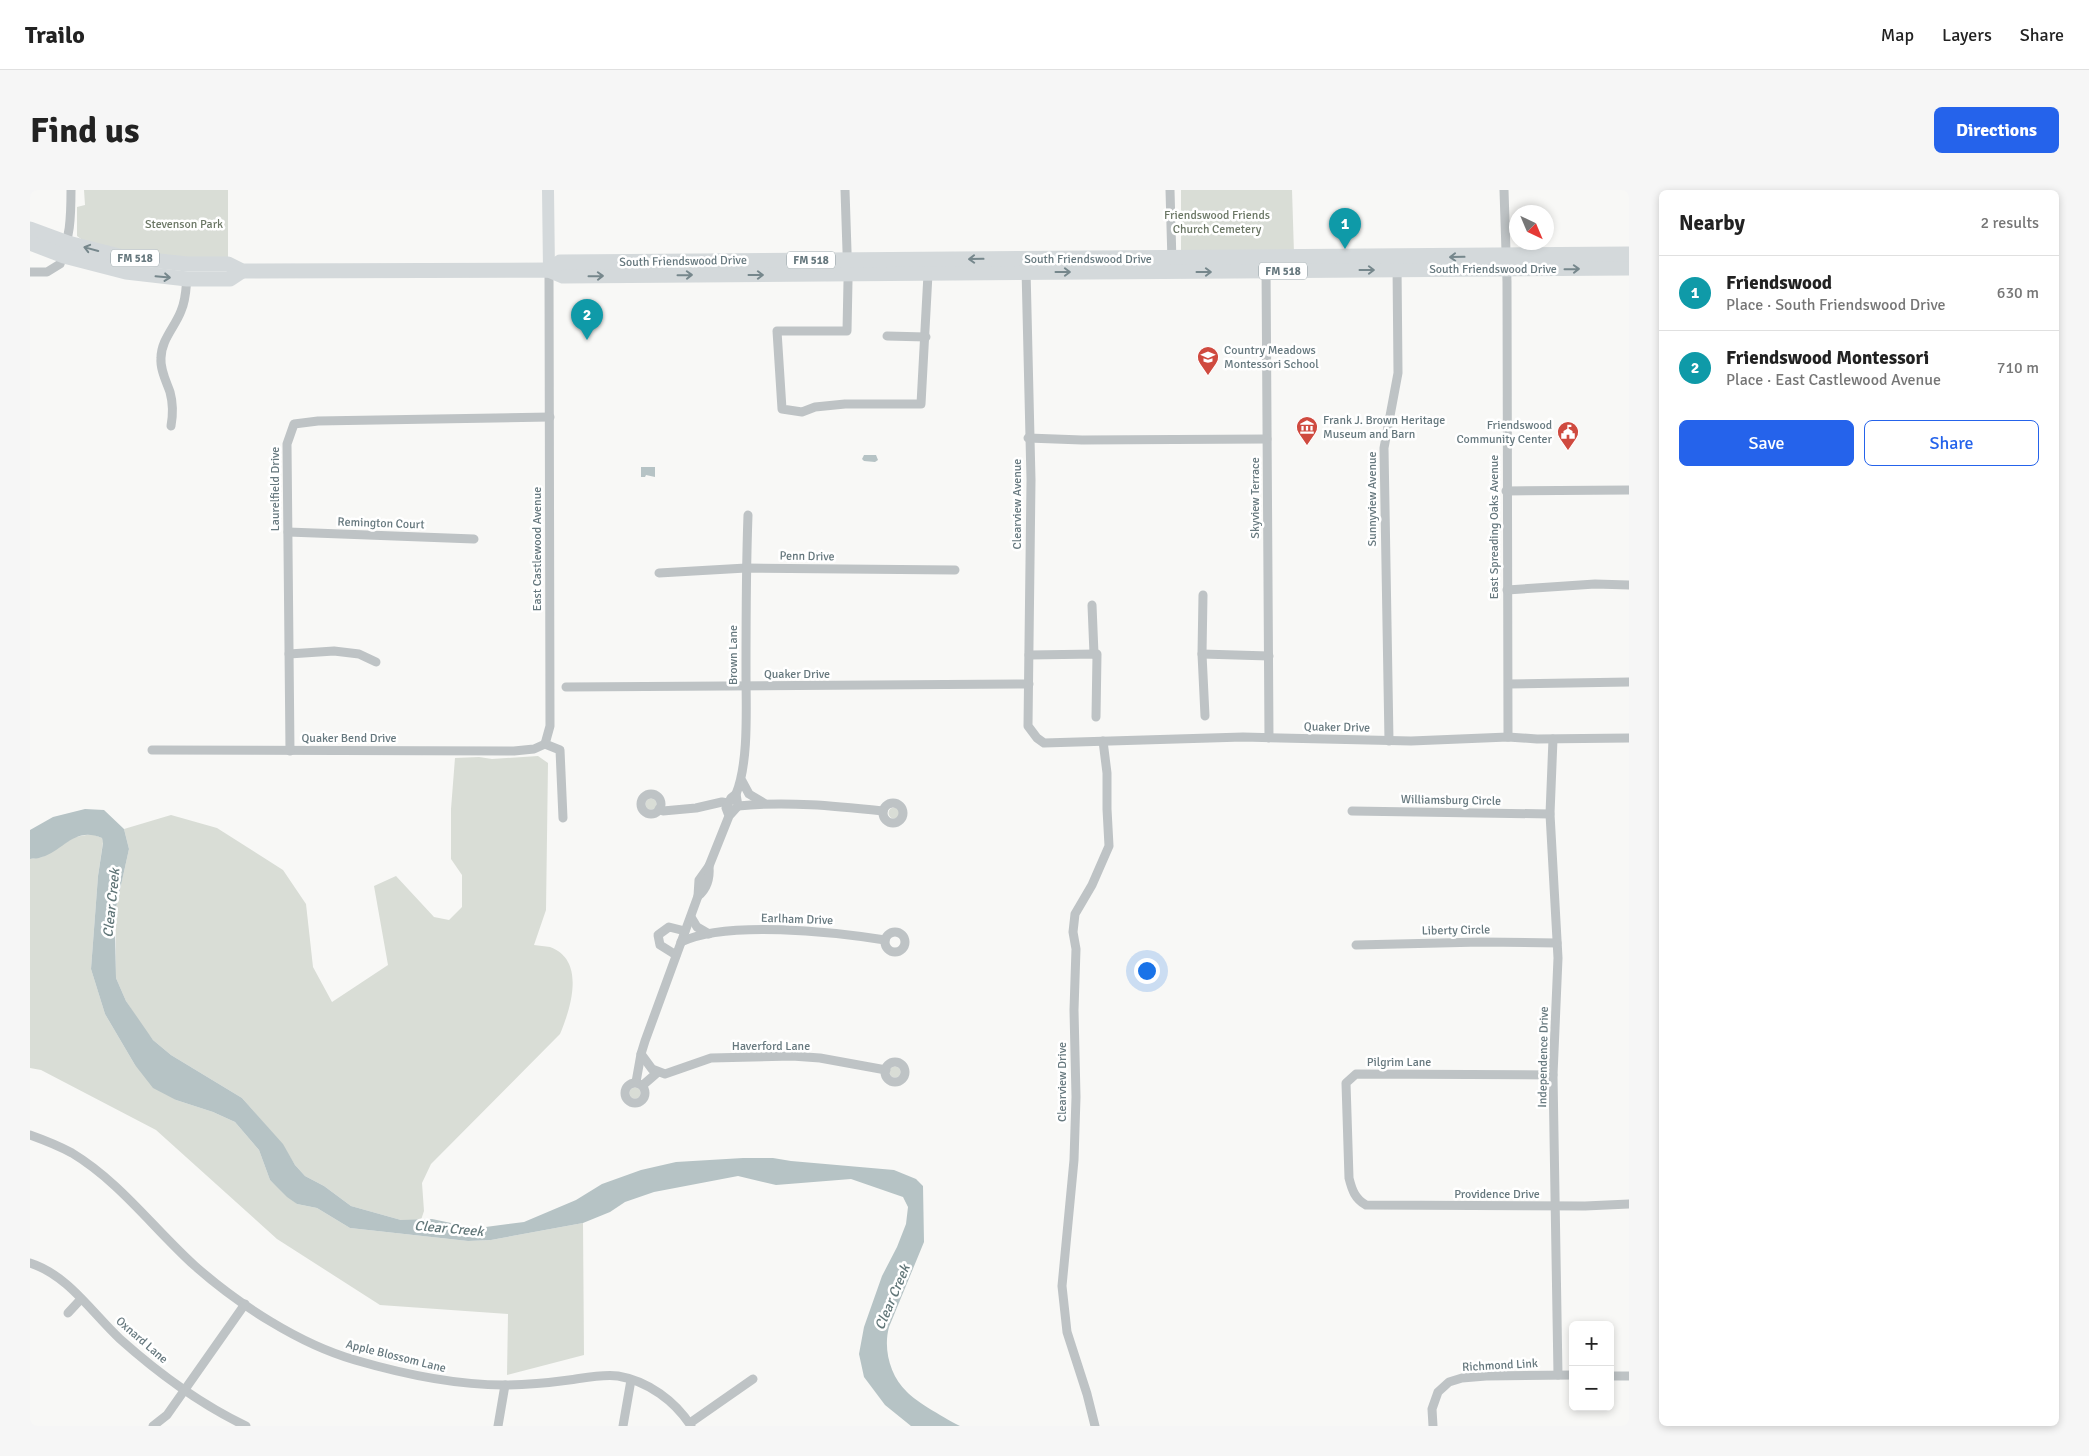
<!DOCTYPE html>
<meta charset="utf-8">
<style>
body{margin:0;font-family:Signika,sans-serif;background:#f6f6f6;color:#222}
.controls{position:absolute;right:15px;bottom:15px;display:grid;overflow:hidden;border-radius:8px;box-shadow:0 2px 8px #0003}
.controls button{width:45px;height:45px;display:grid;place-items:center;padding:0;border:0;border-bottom:1px solid #e0e0e0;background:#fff;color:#222;font:25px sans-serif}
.compass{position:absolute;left:1479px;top:15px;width:45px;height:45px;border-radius:50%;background:#fff;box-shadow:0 2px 8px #0003;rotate:136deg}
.you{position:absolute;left:1116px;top:780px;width:18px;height:18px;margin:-12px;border:4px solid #fff;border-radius:50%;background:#1a73e8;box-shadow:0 0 0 8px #1a73e833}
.badge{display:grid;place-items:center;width:32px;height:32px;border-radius:50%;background:#2563eb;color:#fff;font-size:16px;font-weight:700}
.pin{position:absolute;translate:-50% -41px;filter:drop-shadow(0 1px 2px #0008)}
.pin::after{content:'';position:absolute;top:26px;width:18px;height:15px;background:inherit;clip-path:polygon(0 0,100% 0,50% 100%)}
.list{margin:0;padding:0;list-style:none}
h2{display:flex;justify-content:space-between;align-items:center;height:65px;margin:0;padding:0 20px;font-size:21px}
h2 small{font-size:16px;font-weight:400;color:#767676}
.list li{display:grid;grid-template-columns:32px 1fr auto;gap:15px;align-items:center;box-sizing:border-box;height:75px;padding:0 20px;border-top:1px solid #e0e0e0}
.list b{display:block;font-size:19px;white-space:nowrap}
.list p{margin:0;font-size:16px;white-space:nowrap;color:#767676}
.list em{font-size:16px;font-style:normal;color:#767676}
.actions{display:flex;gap:10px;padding:15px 20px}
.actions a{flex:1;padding:11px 0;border:1px solid #2563eb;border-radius:8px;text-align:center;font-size:18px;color:#2563eb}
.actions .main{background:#2563eb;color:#fff}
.map{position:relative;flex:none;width:1599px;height:1236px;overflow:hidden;border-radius:8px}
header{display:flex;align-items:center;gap:30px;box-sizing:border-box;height:70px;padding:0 25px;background:#fff;border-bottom:1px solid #e0e0e0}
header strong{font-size:24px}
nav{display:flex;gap:28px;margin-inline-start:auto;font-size:18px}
.intro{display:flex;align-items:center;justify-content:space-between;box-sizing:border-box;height:120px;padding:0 30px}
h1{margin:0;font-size:35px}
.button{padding:12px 22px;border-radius:8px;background:#2563eb;color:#fff;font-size:18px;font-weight:700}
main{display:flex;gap:30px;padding:0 30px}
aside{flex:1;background:#fff;border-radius:8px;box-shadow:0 2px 8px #0003}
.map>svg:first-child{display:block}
.green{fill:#d9ddd6}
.water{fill:#b6c3c5}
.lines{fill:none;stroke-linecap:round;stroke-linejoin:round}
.street{stroke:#bec3c5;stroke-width:9}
.secondary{stroke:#d4d9db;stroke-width:12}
.primary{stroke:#d4d9db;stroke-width:15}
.oneway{stroke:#76878c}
.labels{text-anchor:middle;stroke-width:5;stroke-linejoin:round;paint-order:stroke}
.shield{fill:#fff;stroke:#94a0a5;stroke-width:1}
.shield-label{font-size:11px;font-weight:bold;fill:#66787e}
.park-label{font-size:12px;fill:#6b7765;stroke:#fff}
.street-label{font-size:12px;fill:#66787e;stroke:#fff}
.poi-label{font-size:12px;fill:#66787e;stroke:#fff;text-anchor:start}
.water-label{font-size:14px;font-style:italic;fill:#617678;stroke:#fff}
</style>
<header>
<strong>Trailo</strong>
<nav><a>Map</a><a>Layers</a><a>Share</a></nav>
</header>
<div class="intro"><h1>Find us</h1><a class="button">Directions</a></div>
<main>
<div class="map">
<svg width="1599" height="1236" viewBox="0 0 1599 1236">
<rect width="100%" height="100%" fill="#f8f8f6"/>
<!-- green -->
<g class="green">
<path d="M 54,0 L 198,0 L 198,70 C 164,67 71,66 47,46 L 47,17 L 55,15 Z"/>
<path d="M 1151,0 L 1262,0 L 1264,63 L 1151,65 Z"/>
<path d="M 508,566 L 518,573 L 516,720 L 504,755 C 509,756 515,756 520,757 C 556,770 541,818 530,844 L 401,974 L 392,993 L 394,1021 L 391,1030 L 371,1030 L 321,1016 L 294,996 L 275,986 L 265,975 L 252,954 L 212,908 L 141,865 L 123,850 L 112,836 L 96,811 L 86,788 L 86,718 L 99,659 L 94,639 L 141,625 L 187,638 L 253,680 L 276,714 L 283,777 L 302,812 L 358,775 L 344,696 L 366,686 L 404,727 L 419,730 L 432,717 L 432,685 L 421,669 L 421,619 L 425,568 L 449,567 L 462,569 Z"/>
<circle cx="621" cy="614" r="5.5"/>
<circle cx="864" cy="623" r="5.5"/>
<path d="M 62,644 L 72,648 L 73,652 L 68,686 L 61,779 L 75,824 L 105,875 L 146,910 L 183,922 L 205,932 L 229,960 L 240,990 L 267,1014 L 287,1018 L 320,1038 L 438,1051 L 461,1050 L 553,1033 L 554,1165 L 477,1185 L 478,1124 L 350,1115 L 247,1049 L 126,940 L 11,880 L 0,878 L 0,669 L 12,667 L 45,647 Z"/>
<circle cx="865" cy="882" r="5.5"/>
<circle cx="605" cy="903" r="5.5"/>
</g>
<!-- water -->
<g class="water">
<path d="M 834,265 L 846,265 L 848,270 L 845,272 L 834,271 L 832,269 Z"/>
<path d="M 611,277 L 625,277 L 625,287 L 616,285 L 615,287 L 611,287 Z"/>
<path d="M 55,619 L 74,620 L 94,639 L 99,659 L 86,718 L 85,735 L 86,788 L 96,811 L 123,850 L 141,865 L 212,908 L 253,954 L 265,975 L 275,986 L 294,996 L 321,1016 L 371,1030 L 402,1029 L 421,1033 L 425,1036 L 448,1038 L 494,1032 L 546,1010 L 572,994 L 611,980 L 646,972 L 713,968 L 743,968 L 761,971 L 864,980 L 886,989 L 893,996 L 894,1052 L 859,1137 C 853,1159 860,1186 877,1202 C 885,1211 918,1230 930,1236 L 881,1236 L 855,1215 L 834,1187 L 829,1164 L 834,1137 L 852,1086 L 867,1057 L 876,1034 L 878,1017 L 873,1007 L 821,989 L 746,995 L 708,986 L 624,1002 L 595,1012 L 580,1022 L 553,1033 L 461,1050 L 438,1051 L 320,1038 L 287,1018 L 267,1014 L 257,1007 L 240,990 L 229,960 L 205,932 L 183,922 L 146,910 L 123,898 L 105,875 L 75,824 L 61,779 L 68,686 L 73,653 L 72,648 C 45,636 34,660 12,667 C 8,669 4,668 0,669 L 0,640 L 23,627 Z"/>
</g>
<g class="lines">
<!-- street -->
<g class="street">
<path d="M 815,0 L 818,91 L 817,141 L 747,141 L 752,219 L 772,222 L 785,217 L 815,214 L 891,214 L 898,84"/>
<path d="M 1140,0 L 1142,72"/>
<path d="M 1474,0 L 1477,92 L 1478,547"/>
<path d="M 1236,76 L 1239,548"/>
<path d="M 996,79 L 1001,290 L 998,536 L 1007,548 L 1014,553 L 1213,547 L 1381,551 L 1478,547 L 1507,549 L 1599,548"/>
<path d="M 0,82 L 17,82 L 30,74 C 40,49 41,27 41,0"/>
<path d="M 857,146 L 896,147"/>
<path d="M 141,236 C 143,225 143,213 140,202 C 136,191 130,179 131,168 C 131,150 145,137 151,121 C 156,110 156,98 157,87"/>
<path d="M 998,248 L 1052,250 L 1237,249"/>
<path d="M 1476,301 L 1599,300"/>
<path d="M 258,342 L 444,349"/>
<path d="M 629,383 L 716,378 L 925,380"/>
<path d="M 1477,400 L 1565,394 L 1599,395"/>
<path d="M 1173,405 L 1172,464 L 1175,526"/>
<path d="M 1062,415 L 1064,464"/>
<path d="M 259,464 L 304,461 L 329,464 L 346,472"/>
<path d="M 1172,464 L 1239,466"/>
<path d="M 999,465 L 1067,464 L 1066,527"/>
<path d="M 1479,494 L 1599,492"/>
<path d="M 536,497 L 999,494"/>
<path d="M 1523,549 L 1520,624 L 1528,768 L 1523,885 L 1528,1185"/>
<path d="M 1359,551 L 1354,258 L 1368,183 L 1367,75"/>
<path d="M 515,554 L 520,536 L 519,80"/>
<path d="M 515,554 L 530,560 L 533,628"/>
<path d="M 122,560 L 484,561 L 504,559 L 515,554"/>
<path d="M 260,561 L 257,254 L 264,234 L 288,231 L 520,227"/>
<path d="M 712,591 L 719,604 L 734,613"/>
<path d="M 706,604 C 719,572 716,518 716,482 C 716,430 716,378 718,325"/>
<circle cx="621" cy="614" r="10"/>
<circle cx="863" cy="623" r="10"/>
<path d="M 708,616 C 757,611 805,616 853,621"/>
<path d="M 629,619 L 633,621 L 666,618 L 692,612 L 698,613"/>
<path d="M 1322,621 L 1520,624"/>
<path d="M 699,626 L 696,618 L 701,608 L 706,604 L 708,616 L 699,626 L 679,676 L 669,690 L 668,706 L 615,851 L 611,864 L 622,879 L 635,884 L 681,868 L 762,866 L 790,868 L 856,880"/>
<path d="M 668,706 C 678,698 680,688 679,676"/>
<path d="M 661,727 L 667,737 L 679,744"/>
<circle cx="865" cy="752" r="10"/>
<path d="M 651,752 C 696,730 804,742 855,750"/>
<path d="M 1326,755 L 1451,752 L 1527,753"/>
<path d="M 646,765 L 630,755 L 628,745 L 639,737 L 655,741"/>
<circle cx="865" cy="882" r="10"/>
<path d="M 1523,885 L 1326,884 L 1316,893 L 1319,988 C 1322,1000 1325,1009 1336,1015 L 1555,1016 L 1599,1014"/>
<path d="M 606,892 L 611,864"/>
<circle cx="605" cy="903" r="10"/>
<path d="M 613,895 L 628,882"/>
<path d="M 0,945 C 14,950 29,956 42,963 C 90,992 124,1039 165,1076 C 208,1114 269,1154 325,1170 C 373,1184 423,1195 474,1195 C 496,1195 517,1193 539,1190 C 554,1188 572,1184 588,1186 C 618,1191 645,1211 661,1236"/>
<path d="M 0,1073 C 38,1085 62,1123 90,1149 C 128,1183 170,1214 216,1236"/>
<path d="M 38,1123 L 51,1109"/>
<path d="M 1580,1186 L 1599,1186"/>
<path d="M 660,1233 L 723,1189"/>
<path d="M 123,1236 L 137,1225 L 215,1114"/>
<path d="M 468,1236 L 475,1195"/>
<path d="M 593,1236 L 601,1190"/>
<path d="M 1065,1236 L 1057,1204 L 1037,1142 L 1032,1096 L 1044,970 L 1046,907 L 1044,820 L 1046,759 L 1043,742 L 1045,724 L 1062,695 L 1079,656 L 1077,619 L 1077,583 L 1073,551"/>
<path d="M 1403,1236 L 1402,1219 L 1408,1202 L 1419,1192 L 1432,1188 L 1456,1186 L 1543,1185"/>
</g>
<!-- secondary -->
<path class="secondary" d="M 518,0 L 519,80"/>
<!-- primary -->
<g class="primary">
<path d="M 0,39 L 38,53 L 93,67 L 157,74 L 198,74 L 212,81 L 519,80 L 533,86 L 1599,78"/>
<path d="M 0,53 L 34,66 L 96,82 L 157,89 L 200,89 L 212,81"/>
<path d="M 519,80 L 530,72 L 1599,64"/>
</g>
</g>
<!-- one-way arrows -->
<defs><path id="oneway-shaft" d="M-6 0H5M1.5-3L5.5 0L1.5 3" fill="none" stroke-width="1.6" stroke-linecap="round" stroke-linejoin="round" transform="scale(1.25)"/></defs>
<g class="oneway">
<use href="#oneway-shaft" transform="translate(61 59) rotate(-165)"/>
<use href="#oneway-shaft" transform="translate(1427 67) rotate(179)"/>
<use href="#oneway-shaft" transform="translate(946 69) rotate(179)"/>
<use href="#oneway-shaft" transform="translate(1542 79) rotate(-1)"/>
<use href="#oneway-shaft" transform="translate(1337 80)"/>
<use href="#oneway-shaft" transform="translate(1033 82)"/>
<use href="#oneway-shaft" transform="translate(1174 82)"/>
<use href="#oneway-shaft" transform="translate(655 85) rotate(-1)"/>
<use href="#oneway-shaft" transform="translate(726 85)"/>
<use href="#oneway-shaft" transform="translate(566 86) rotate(-1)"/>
<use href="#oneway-shaft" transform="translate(133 87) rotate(5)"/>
</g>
<!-- icons -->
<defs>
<g id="school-pin" transform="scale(1.125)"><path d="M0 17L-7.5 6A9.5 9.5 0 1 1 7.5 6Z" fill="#cf4a3f" stroke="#fff"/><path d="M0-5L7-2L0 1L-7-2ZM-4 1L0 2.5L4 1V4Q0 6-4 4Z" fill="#fff"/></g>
<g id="museum-pin" transform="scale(1.125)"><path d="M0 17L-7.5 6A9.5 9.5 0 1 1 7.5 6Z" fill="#cf4a3f" stroke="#fff"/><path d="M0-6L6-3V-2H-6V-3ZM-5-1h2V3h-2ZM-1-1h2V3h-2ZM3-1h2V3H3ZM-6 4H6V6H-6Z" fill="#fff"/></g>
<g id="civic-pin" transform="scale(1.125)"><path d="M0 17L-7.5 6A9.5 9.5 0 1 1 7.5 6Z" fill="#cf4a3f" stroke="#fff"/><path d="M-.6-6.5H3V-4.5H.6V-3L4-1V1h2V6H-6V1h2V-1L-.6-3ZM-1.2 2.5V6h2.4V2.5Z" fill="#fff"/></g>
</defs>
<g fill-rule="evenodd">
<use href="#school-pin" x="1178" y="167"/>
<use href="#museum-pin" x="1277" y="237"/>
<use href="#civic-pin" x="1538" y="242"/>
</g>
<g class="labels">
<!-- shield labels -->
<g class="shield">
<rect x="81" y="59.5" width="48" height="17" rx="4"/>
<rect x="757" y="61.5" width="48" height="17" rx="4"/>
<rect x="1229" y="72.5" width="48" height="17" rx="4"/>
</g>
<g class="shield-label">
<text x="105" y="72">FM 518</text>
<text x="781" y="74">FM 518</text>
<text x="1253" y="85">FM 518</text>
</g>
<!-- park labels -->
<g class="park-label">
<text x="1187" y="29">Friendswood Friends<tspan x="1187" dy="14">Church Cemetery</tspan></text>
<text x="154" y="38">Stevenson Park</text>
</g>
<!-- street labels -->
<g class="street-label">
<text x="1058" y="73">South Friendswood Drive</text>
<text transform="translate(653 71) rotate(-1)" y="4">South Friendswood Drive</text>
<text x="1463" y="83">South Friendswood Drive</text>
<text transform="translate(245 299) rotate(-90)" y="4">Laurelfield Drive</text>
<text transform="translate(1225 308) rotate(-90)" y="4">Skyview Terrace</text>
<text transform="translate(1342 309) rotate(-90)" y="4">Sunnyview Avenue</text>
<text transform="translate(987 314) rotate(-90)" y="4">Clearview Avenue</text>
<text transform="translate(351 333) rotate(2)" y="4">Remington Court</text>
<text transform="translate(1464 337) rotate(-90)" y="4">East Spreading Oaks Avenue</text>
<text transform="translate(507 359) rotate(-90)" y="4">East Castlewood Avenue</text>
<text transform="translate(777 366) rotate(1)" y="4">Penn Drive</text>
<text transform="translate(703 465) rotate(-90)" y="4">Brown Lane</text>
<text x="767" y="488">Quaker Drive</text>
<text transform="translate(1307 537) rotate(1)" y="4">Quaker Drive</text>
<text x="319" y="552">Quaker Bend Drive</text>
<text transform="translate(1421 610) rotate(1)" y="4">Williamsburg Circle</text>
<text transform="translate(767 729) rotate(2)" y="4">Earlham Drive</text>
<text transform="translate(1426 740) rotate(-1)" y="4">Liberty Circle</text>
<text x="741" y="860">Haverford Lane</text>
<text transform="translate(1513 867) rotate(-89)" y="4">Independence Drive</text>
<text x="1369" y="876">Pilgrim Lane</text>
<text transform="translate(1032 892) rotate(-90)" y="4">Clearview Drive</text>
<text x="1467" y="1008">Providence Drive</text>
<text transform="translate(112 1150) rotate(41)" y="4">Oxnard Lane</text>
<text transform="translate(366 1166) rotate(14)" y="4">Apple Blossom Lane</text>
<text transform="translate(1470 1175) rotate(-3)" y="4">Richmond Link</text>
</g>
<!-- poi labels -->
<g class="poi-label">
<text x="1194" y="164">Country Meadows<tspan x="1194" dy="14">Montessori School</tspan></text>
<text x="1293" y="234">Frank J. Brown Heritage<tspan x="1293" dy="14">Museum and Barn</tspan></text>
<text x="1522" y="239" text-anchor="end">Friendswood<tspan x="1522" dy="14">Community Center</tspan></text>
</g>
<!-- water labels -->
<g class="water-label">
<text transform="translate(81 713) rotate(-84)" y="5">Clear Creek</text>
<text transform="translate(419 1038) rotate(5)" y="5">Clear Creek</text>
<text transform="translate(862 1107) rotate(-67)" y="5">Clear Creek</text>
</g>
</g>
</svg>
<div class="controls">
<button>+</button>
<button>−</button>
</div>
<svg class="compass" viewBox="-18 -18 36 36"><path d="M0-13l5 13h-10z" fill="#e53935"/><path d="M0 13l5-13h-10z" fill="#767676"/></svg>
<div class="you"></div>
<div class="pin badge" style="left:1315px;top:59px;background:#0f9aa8">1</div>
<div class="pin badge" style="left:557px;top:150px;background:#0f9aa8">2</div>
</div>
<aside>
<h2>Nearby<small>2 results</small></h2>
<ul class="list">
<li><span class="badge" style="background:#0f9aa8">1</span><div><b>Friendswood</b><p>Place · South Friendswood Drive</p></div><em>630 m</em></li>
<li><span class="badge" style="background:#0f9aa8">2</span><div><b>Friendswood Montessori</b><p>Place · East Castlewood Avenue</p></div><em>710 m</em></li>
</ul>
<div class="actions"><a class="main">Save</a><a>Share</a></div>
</aside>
</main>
